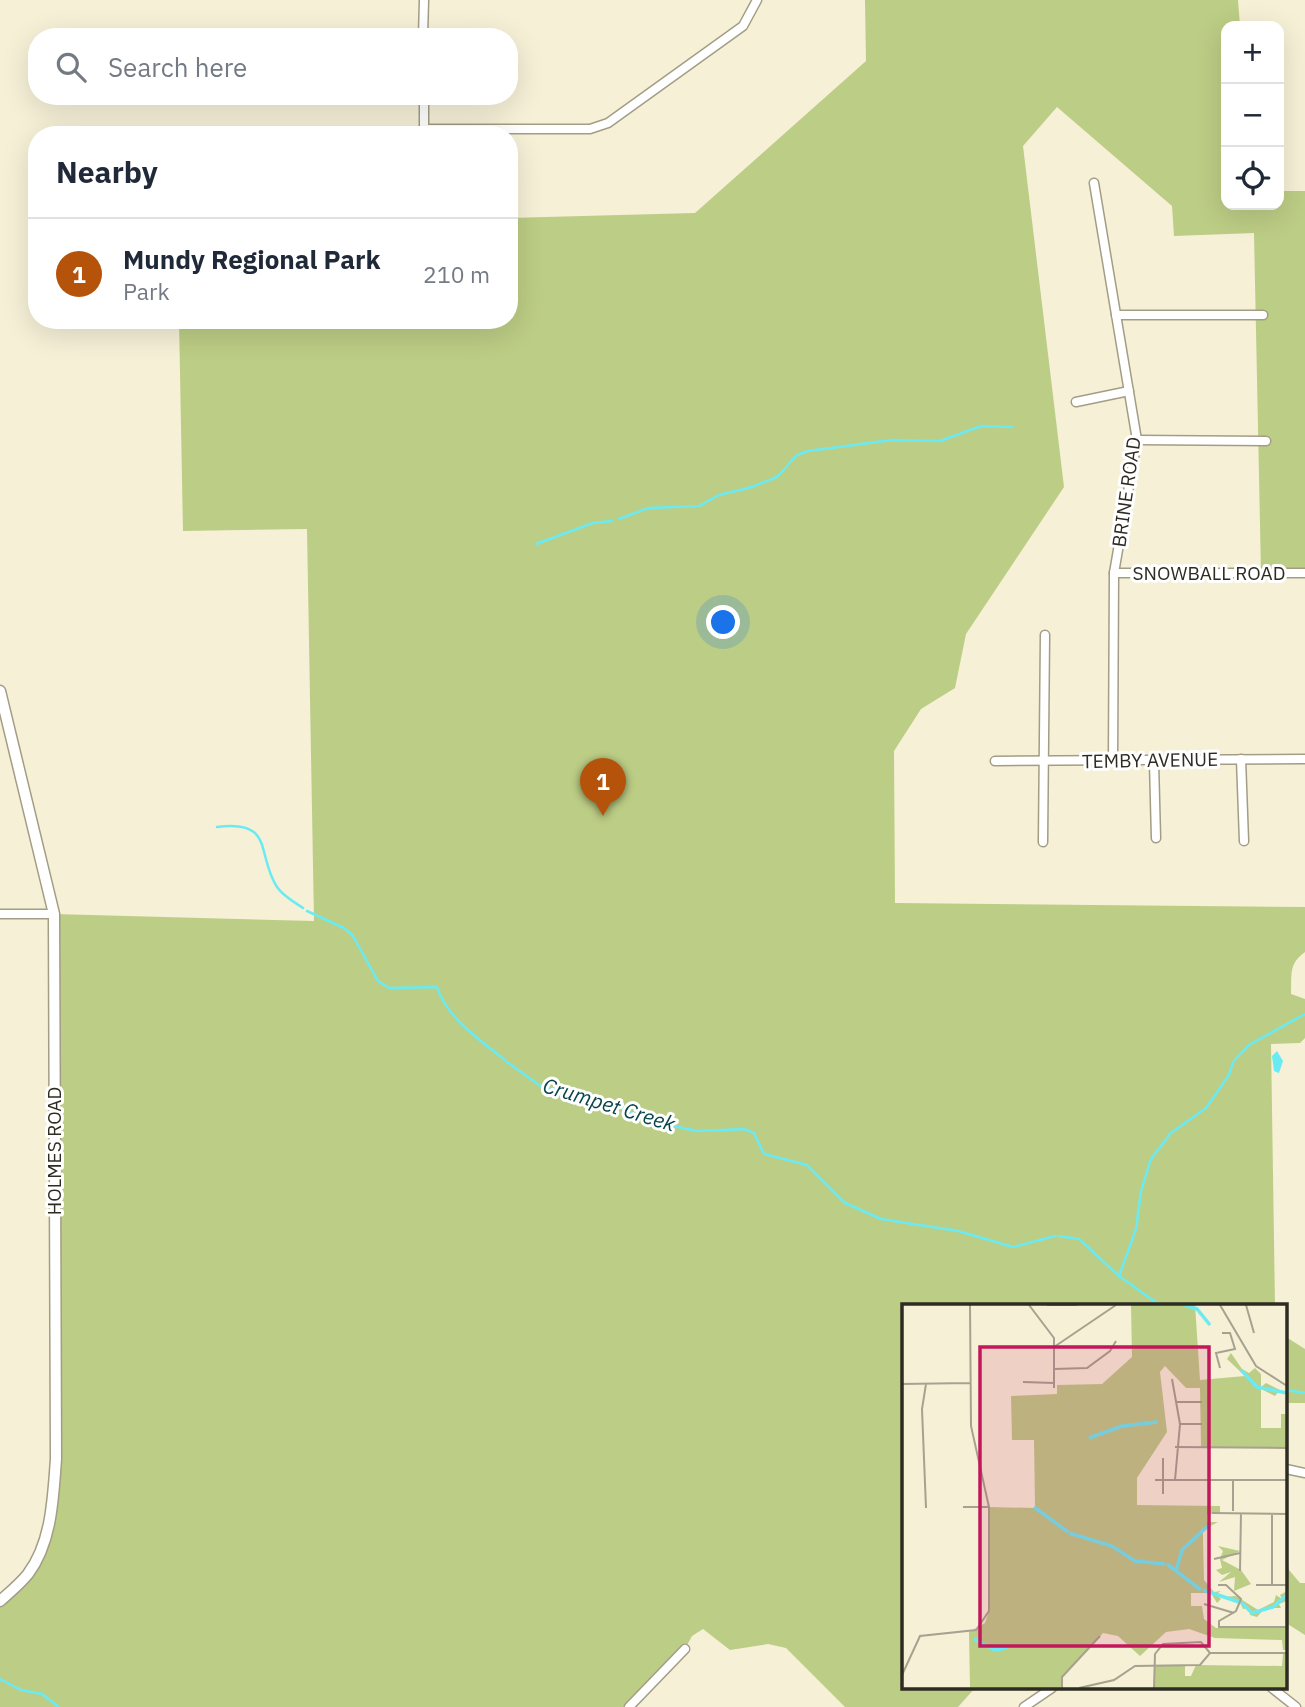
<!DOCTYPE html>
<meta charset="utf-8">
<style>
body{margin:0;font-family:"IBM Plex Sans",sans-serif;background:#f2f2f3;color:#1f2937}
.controls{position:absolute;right:21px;top:21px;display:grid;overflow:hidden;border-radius:14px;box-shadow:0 7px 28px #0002}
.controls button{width:63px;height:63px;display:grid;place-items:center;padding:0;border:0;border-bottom:2px solid #e0e1e3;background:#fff;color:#1f2937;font:35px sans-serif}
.you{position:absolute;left:724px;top:623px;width:24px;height:24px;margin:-18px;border:5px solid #fff;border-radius:50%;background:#1a73e8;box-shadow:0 0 0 10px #1a73e833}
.badge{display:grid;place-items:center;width:46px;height:46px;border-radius:50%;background:#b45309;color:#fff;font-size:23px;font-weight:700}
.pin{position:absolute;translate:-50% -58px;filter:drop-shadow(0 2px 4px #0008)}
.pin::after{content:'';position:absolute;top:37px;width:24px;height:21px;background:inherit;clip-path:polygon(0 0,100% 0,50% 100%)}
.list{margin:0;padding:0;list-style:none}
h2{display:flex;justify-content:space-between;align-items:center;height:91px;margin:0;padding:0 28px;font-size:30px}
h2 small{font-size:23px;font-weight:400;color:#747a83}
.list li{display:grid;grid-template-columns:46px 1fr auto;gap:21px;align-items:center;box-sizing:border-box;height:112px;padding:0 28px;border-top:2px solid #e0e1e3}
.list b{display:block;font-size:26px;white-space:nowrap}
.list p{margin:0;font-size:23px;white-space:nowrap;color:#747a83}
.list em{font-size:23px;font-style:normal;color:#747a83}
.icon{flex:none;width:38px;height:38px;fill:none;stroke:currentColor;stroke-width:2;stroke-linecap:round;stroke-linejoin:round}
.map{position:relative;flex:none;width:1305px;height:1707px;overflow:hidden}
.search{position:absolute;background:#fff;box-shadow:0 7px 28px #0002;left:28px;top:28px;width:490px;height:77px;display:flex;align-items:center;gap:18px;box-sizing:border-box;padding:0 24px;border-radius:28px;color:#747a83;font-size:26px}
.panel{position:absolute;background:#fff;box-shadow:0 7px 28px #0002;left:28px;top:126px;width:490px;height:203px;border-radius:28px}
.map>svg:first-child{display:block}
.green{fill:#bccd85}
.water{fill:#6aebf4}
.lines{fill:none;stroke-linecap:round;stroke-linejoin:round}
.stream{stroke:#6aebf4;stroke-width:2.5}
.minor-casing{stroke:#a39d86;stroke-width:11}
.tertiary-casing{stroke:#a39d86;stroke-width:13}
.minor{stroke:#fff;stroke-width:8}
.tertiary{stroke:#fff;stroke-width:10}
.labels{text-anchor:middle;stroke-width:6;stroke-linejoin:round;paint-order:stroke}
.street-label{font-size:19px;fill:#2e2c22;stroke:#fff}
.water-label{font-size:21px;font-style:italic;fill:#09464a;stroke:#fff}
.inset-river{fill:none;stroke:#6aebf4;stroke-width:3.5}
.inset-road{fill:none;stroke:#a6a28f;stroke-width:2}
.view{fill:#c2185b;fill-opacity:0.15;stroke:#c2185b;stroke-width:3.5}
.inset-edge{fill:none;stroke:#2e2c22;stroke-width:3.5}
</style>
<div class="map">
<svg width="1305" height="1707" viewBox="0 0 1305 1707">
<rect width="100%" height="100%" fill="#f6f0d7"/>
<!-- green -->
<g class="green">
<path d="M 865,0 L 1238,0 L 1240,26 L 1226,26 L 1226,205 L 1279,205 L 1279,191 L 1305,191 L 1305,573 L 1261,573 L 1254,233 L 1174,236 L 1172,206 L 1057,107 L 1023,146 L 1064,487 L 966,634 L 955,688 L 921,709 L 894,751 L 895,903 L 1305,907 L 1305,952 C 1288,964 1292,975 1291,994 L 1305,999 L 1305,1038 L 1300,1043 L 1271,1044 L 1275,1306 L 904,1306 L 904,1688 L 975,1688 L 958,1707 L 845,1707 L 786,1648 L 768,1644 L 730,1650 L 703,1629 L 692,1636 L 685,1649 L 629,1707 L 0,1707 L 0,1601 L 28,1574 L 53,1503 L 54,914 L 314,921 L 307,529 L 183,531 L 179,320 L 509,320 L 509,218 L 695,213 L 866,61 Z"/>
<path d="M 1286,1337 L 1305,1349 L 1305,1403 L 1286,1403 Z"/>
<path d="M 1286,1555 L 1289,1570 L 1300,1583 L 1305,1583 L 1305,1635 L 1286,1623 Z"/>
</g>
<!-- water -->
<path class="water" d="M 1277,1051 L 1283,1061 L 1279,1073 L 1274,1071 L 1272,1056 Z"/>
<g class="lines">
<!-- stream -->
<g class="stream">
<path d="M 619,519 L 648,508 L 699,506 L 719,495 L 752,487 L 777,477 L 797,455 L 808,451 L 892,440 L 940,441 L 981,426 L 1012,427"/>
<path d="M 536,544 L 593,523 L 612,521"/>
<path d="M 217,827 C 275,819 256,855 277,887 C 283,896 294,902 303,908"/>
<path d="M 307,911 L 344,928 L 353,936 L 378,981 L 389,988 L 437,987 C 446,1017 481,1041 505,1060"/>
<path d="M 507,1062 L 542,1087 L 596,1097 L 649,1121 L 697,1131 L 744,1129 L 754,1133 L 764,1154 L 807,1165 L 845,1203 L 881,1219 L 958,1231 L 1013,1247 L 1055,1236"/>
<path d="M 1058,1236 L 1079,1239 L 1119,1276 L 1161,1306"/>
<path d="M 1119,1276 L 1136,1229 L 1141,1191 L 1151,1159 L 1171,1133 L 1206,1108 L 1229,1075 L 1233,1062 L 1249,1045 L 1305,1014"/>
<path d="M 1286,1390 L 1305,1393"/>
<path d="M 0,1679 L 21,1690 L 42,1694 L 59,1707"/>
</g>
<!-- minor casing -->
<g class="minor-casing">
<g id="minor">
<path d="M 423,37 L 424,0"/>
<path d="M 424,96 L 424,132"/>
<path d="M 424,129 L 590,129 L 608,123 L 743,26 L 757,0"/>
<path d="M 1094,183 L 1137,440 L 1114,573 L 1113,761"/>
<path d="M 1116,315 L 1263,315"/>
<path d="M 1076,402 L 1129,391"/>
<path d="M 1137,440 L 1266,441"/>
<path d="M 1114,573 L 1305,573"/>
<path d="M 1241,759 L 1244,841"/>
<path d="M 995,761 L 1305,759"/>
<path d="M 1154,762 L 1156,838"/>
<path d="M 1043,842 L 1045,635"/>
<path d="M 0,914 L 54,914"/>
<path d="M 1286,1469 L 1305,1473"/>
<path d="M 1272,1688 L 1296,1707"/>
<path d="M 629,1707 L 685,1649"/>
<path d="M 1024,1707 L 1052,1688"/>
</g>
</g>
<!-- tertiary casing -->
<g class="tertiary-casing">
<path id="tertiary" d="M 0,691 L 54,914 L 56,1459 C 53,1498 52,1542 28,1574 C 20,1584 9,1593 0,1601"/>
</g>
<!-- minor -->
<use href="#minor" class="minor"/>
<!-- tertiary -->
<use href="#tertiary" class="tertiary"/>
</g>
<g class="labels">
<!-- street labels -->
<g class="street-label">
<text transform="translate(1126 492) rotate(-82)" y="7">BRINE ROAD</text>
<text x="1209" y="580">SNOWBALL ROAD</text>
<text transform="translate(1150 760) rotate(-1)" y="7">TEMBY AVENUE</text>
<text transform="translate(54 1151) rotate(-90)" y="7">HOLMES ROAD</text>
</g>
<!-- water labels -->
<g class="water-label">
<text transform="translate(609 1105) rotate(17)" y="7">Crumpet Creek</text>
</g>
</g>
<!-- overview -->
<g transform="translate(902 1304)">
<rect width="385" height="385" fill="#f6f0d7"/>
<path d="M 229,1 L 293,1 L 298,76 L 343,72 L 325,55 L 329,49 L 340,65 L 347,69 L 353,64 L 359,70 L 359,83 L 364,79 L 378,86 L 373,92 L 359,85 L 359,124 L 379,124 L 379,110 L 385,110 L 385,144 L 299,143 L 298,84 L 284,84 L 263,62 L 258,68 L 265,128 L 235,174 L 235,201 L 318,202 L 318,208 L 305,211 L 305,218 L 316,218 L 301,226 L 301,237 L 302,276 L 312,288 L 319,287 L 314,290 L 319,295 L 315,299 L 309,289 L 289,289 L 289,302 L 300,302 L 302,315 L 314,324 L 385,323 L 385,346 L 381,346 L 380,336 L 313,334 L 287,325 L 264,328 L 238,352 L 216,332 L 201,329 L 160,373 L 160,384 L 68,384 L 67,328 L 83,319 L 87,307 L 87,203 L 133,204 L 132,136 L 110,136 L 109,92 L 155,90 L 155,81 L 200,80 L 230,53 ZM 316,242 L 338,247 L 320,256 L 339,266 L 349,280 L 332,287 L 333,273 L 317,278 L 329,268 L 320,271 L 314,266 L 320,264 L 318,255 L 321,247 ZM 385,287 L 385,297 L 377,300 L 379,304 L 363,304 L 355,313 L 348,311 L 347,304 L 341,305 L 338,298 L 320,293 L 334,292 L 356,306 L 372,298 L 374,291 L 380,295 L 378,291 ZM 381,350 L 385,350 L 385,384 L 252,384 L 253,361 L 283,361 L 283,372 L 289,372 L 294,361 L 380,362 Z" fill="#bccd85"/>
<path class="inset-river" d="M 283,1 L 295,5 L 308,21M 339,66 L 355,83 L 385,89M 187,134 L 220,122 L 256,118M 132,203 L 166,228M 167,229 L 210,242 L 233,257 L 263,260M 265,260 L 299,286M 274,267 L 280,246 L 308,220M 301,286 L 337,298M 339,298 L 350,309 L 371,303 L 385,291M 72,335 L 93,346 L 105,344"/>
<path class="inset-road" d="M 127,1 L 152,34 L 152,84M 145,1 L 175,1M 318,1 L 354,62 L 385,82M 344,1 L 352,29M 152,43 L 214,1M 318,64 L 314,49 L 333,45 L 328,29 L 320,29M 152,65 L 185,64 L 208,47 L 214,37M 270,75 L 278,120 L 273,176M 121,78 L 152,79M 0,80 L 68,79M 274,98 L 300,98M 278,120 L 300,120M 273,143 L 385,144M 253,176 L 385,176M 331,176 L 331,207M 261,190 L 261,154M 61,203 L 87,203M 24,204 L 20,105 L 24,80M 310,209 L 385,210M 312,255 L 338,249M 338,267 L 339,209M 316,281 L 324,281 L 339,295 L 334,307 L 317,317 L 317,323 L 385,323M 354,281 L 385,281M 370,281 L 370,209M 302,300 L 332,309M 0,371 L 18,332 L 74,326 L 87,307 L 87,203 L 69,122 L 68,1M 160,384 L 160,373 L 198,332M 177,384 L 212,376 L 233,362 L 298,361 L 308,349 L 385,349M 252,384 L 253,350 L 261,340 L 299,338 L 308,349"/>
<path class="view" d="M 78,43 L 307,43 L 307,342 L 78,342 Z"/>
<rect width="385" height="385" class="inset-edge"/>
</g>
</svg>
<div class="controls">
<button>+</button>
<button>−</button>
<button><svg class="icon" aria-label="locate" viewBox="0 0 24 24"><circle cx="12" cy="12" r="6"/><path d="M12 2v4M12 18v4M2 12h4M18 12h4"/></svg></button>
</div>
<div class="you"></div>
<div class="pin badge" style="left:603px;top:816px">1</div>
<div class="search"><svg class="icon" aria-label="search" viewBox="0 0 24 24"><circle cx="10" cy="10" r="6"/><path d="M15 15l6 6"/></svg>Search here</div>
<section class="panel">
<h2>Nearby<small></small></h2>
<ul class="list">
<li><span class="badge">1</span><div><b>Mundy Regional Park</b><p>Park</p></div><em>210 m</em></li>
</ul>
</section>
</div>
